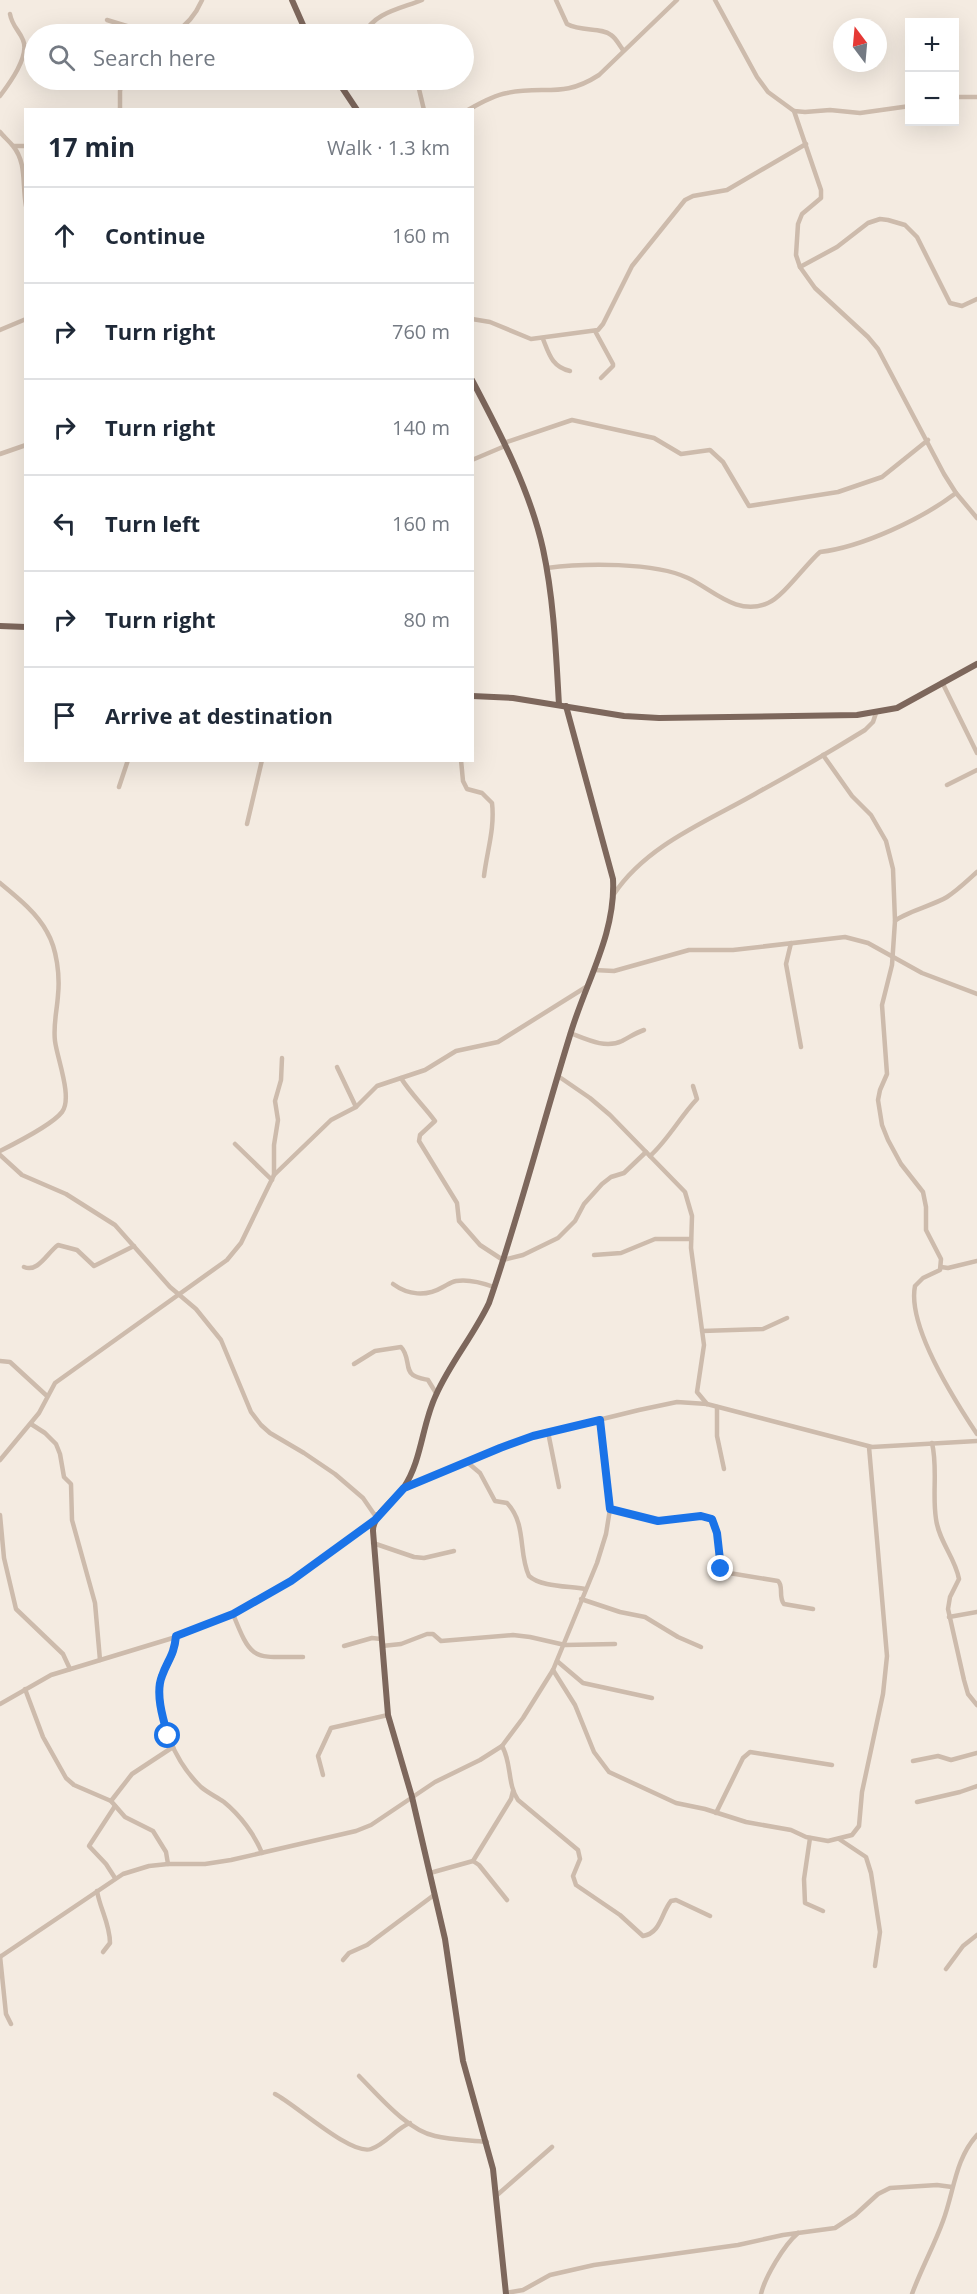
<!DOCTYPE html>
<meta charset="utf-8">
<style>
body{margin:0;font-family:"Open Sans",sans-serif;background:#f2f2f3;color:#1f2937}
.controls{position:absolute;right:18px;top:18px;display:grid;overflow:hidden;border-radius:0px;box-shadow:0 6px 24px #0002}
.controls button{width:54px;height:54px;display:grid;place-items:center;padding:0;border:0;border-bottom:2px solid #e0e1e3;background:#fff;color:#1f2937;font:30px sans-serif}
.compass{position:absolute;left:833px;top:18px;width:54px;height:54px;border-radius:50%;background:#fff;box-shadow:0 6px 24px #0002;rotate:344deg}
.stop{position:absolute;width:18px;height:18px;margin:-14px;border:4px solid #1a73e8;border-radius:50%;background:#fff}
.stop.end{background:#1a73e8;border-color:#fff;box-shadow:0 2px 6px #0008}
.list{margin:0;padding:0;list-style:none}
h2{display:flex;justify-content:space-between;align-items:center;height:78px;margin:0;padding:0 24px;font-size:26px}
h2 small{font-size:20px;font-weight:400;color:#747a83}
.list li{display:grid;grid-template-columns:39px 1fr auto;gap:18px;align-items:center;box-sizing:border-box;height:96px;padding:0 24px;border-top:2px solid #e0e1e3}
.list b{display:block;font-size:22px;white-space:nowrap}
.list em{font-size:20px;font-style:normal;color:#747a83}
.icon{flex:none;width:33px;height:33px;fill:none;stroke:currentColor;stroke-width:2;stroke-linecap:round;stroke-linejoin:round}
.map{position:relative;flex:none;width:977px;height:2294px;overflow:hidden}
.search{position:absolute;background:#fff;box-shadow:0 6px 24px #0002;left:24px;top:24px;width:450px;height:66px;display:flex;align-items:center;gap:15px;box-sizing:border-box;padding:0 21px;border-radius:33px;color:#747a83;font-size:22px}
.panel{position:absolute;background:#fff;box-shadow:0 6px 24px #0002;left:24px;top:108px;width:450px;height:654px;border-radius:0px}
.map>svg:first-child{display:block}
.lines{fill:none;stroke-linecap:round;stroke-linejoin:round}
.minor{stroke:#cdbbac;stroke-width:4.5}
.major{stroke:#7d675c;stroke-width:6}
.route{stroke:#1a73e8;stroke-width:8}
</style>
<div class="map">
<svg width="977" height="2294" viewBox="0 0 977 2294">
<rect width="100%" height="100%" fill="#f4ebe1"/>
<g class="lines">
<!-- minor -->
<g class="minor">
<path d="M 556,0 L 567,24 C 582,32 601,27 611,35 C 616,38 619,45 623,50"/>
<path d="M 715,0 L 757,77 L 768,92 L 794,111 L 821,190 L 821,198 L 802,214 L 798,224 L 796,255 L 800,267 L 815,288 L 868,337 L 878,349 L 944,474 L 956,493 L 977,518"/>
<path d="M 107,20 L 153,34"/>
<path d="M 173,34 C 186,26 196,14 202,0"/>
<path d="M 365,34 C 372,13 403,8 422,0"/>
<path d="M 412,80 L 419,89 L 424,110"/>
<path d="M 343,88 L 347,80"/>
<path d="M 0,96 C 9,84 30,56 23,40 C 19,30 12,26 10,14"/>
<path d="M 954,97 L 977,97"/>
<path d="M 120,110 L 120,91 L 123,80"/>
<path d="M 468,110 C 480,103 494,95 507,93 C 545,85 562,99 599,75 L 677,0"/>
<path d="M 794,111 L 805,112 L 830,110 L 860,113 L 910,106"/>
<path d="M 0,132 C 4,137 9,141 13,146 C 27,163 22,185 26,206"/>
<path d="M 14,146 L 26,146"/>
<path d="M 800,267 L 837,247 L 868,223 L 880,219 L 888,220 L 905,225 L 917,237 L 950,303 L 962,306 L 977,299"/>
<path d="M 472,319 L 490,322 L 531,339 L 598,330 L 603,324 L 632,266 L 685,200 L 693,196 L 727,190 L 806,144"/>
<path d="M 0,330 L 26,319"/>
<path d="M 595,331 L 613,364 L 613,366 L 601,378"/>
<path d="M 543,339 C 549,354 552,367 570,371"/>
<path d="M 504,443 L 572,420 L 654,438 L 681,454 L 710,450 L 723,462 L 749,506 L 838,492 L 882,477 L 928,440"/>
<path d="M 0,454 L 26,445"/>
<path d="M 472,460 L 505,446"/>
<path d="M 547,568 C 584,563 654,562 688,578 C 712,589 737,617 768,603 C 783,597 806,564 820,552 C 862,547 922,519 956,493"/>
<path d="M 942,682 L 977,753"/>
<path d="M 823,755 L 852,796 L 871,815 L 886,841 L 893,869 L 895,921"/>
<path d="M 461,760 L 463,781 L 467,789 L 482,793 L 492,803 C 495,828 487,851 484,876"/>
<path d="M 947,785 L 977,770"/>
<path d="M 119,787 L 128,760"/>
<path d="M 247,824 L 262,760"/>
<path d="M 977,872 C 968,880 958,890 947,897 C 934,905 903,913 895,921 L 892,965 L 882,1005 L 887,1074 L 880,1090 L 878,1100 L 882,1125 L 888,1140 L 901,1164 L 923,1192 L 926,1207 L 926,1230 L 941,1259 L 940,1270 L 923,1278 L 915,1286 C 907,1326 955,1401 977,1434"/>
<path d="M 0,883 C 17,897 37,913 47,932 C 57,949 60,976 58,995 C 57,1011 53,1025 55,1041 C 57,1058 73,1098 62,1112 C 52,1125 16,1143 0,1151"/>
<path d="M 614,894 C 648,843 711,820 762,790 C 797,771 831,751 865,730 L 873,722 L 876,713"/>
<path d="M 791,943 L 786,964 L 801,1047"/>
<path d="M 594,970 L 614,971 L 689,950 L 733,950 L 845,937 L 868,943 L 922,973 L 977,994"/>
<path d="M 570,1033 C 586,1039 605,1049 622,1041 C 630,1037 635,1033 644,1030"/>
<path d="M 337,1067 L 356,1107"/>
<path d="M 558,1076 L 590,1098 L 610,1115 L 685,1192 L 692,1216 L 691,1248 L 704,1345 L 697,1392 L 707,1404"/>
<path d="M 401,1078 C 410,1093 424,1106 435,1121 L 420,1135 L 419,1141 L 457,1203 L 459,1221 L 480,1245 L 503,1260 L 523,1255 L 558,1238 L 575,1221 L 584,1204 L 602,1184 L 611,1177 L 624,1173 L 646,1152"/>
<path d="M 235,1144 L 272,1180"/>
<path d="M 0,1155 L 22,1175 L 66,1194 L 115,1225 L 170,1287 L 196,1309 L 221,1340 L 251,1412 L 261,1425 L 270,1433 L 304,1453 L 335,1474 L 363,1498 L 374,1514 L 380,1515"/>
<path d="M 650,1156 C 668,1140 680,1117 697,1099 L 693,1086"/>
<path d="M 274,1175 L 274,1145 L 278,1120 L 275,1101 L 281,1080 L 282,1058"/>
<path d="M 594,1255 L 621,1253 L 655,1239 L 691,1239"/>
<path d="M 24,1267 C 38,1273 47,1253 58,1245 L 77,1250 L 94,1266 L 134,1246"/>
<path d="M 941,1267 L 948,1268 L 977,1261"/>
<path d="M 393,1284 C 408,1295 426,1297 443,1287 C 447,1285 451,1282 456,1281 C 468,1279 483,1283 494,1287"/>
<path d="M 702,1331 L 763,1329 L 787,1318"/>
<path d="M 0,1361 L 10,1362 L 47,1396"/>
<path d="M 354,1364 L 375,1351 L 401,1347 C 410,1356 405,1370 413,1375 C 417,1378 424,1379 428,1380 L 436,1393"/>
<path d="M 717,1407 L 717,1436 L 724,1469"/>
<path d="M 31,1424 L 45,1433 L 56,1444 L 60,1454 L 64,1477 L 71,1484 L 72,1520 L 95,1603 L 100,1660"/>
<path d="M 548,1432 L 559,1487"/>
<path d="M 932,1443 C 938,1468 932,1494 936,1519 C 939,1542 955,1557 959,1579 L 950,1597 L 948,1609 L 964,1680 L 968,1694 L 977,1705"/>
<path d="M 0,1460 L 39,1413 L 55,1383 L 227,1260 L 241,1243 L 274,1175 L 331,1120 L 356,1107 L 377,1086 L 425,1070 L 456,1051 L 498,1042 L 586,987"/>
<path d="M 467,1462 L 480,1473 L 495,1501 L 507,1503 C 527,1524 518,1553 529,1576 C 541,1587 569,1586 585,1589"/>
<path d="M 404,1488 L 485,1453 L 533,1436 L 639,1410 L 677,1402 L 707,1404 L 872,1447 L 977,1441"/>
<path d="M 610,1509 L 658,1521 L 701,1516 L 712,1519 L 715,1523 L 723,1572 L 778,1581 C 784,1586 778,1597 784,1604 L 813,1609"/>
<path d="M 0,1515 L 4,1558 L 16,1609 L 63,1654 L 70,1669"/>
<path d="M 373,1543 L 414,1557 L 424,1558 L 454,1551"/>
<path d="M 581,1599 L 620,1612 L 645,1617 L 678,1637 L 701,1647"/>
<path d="M 233,1614 C 252,1662 253,1657 303,1657"/>
<path d="M 949,1617 L 977,1612"/>
<path d="M 176,1637 C 175,1643 175,1649 173,1655 C 170,1665 161,1672 160,1683 C 157,1720 175,1762 201,1787 C 208,1793 217,1797 224,1802 C 240,1815 255,1835 262,1853"/>
<path d="M 344,1646 L 372,1638 L 381,1639"/>
<path d="M 382,1646 L 401,1644 L 427,1634 L 433,1634 L 441,1641 L 513,1635 L 530,1637 L 565,1645 L 615,1644"/>
<path d="M 557,1661 L 583,1683 L 652,1698"/>
<path d="M 553,1670 L 575,1705 L 594,1752 L 609,1772 L 676,1803 L 705,1809 L 746,1822 L 791,1830 L 806,1837 L 828,1841 L 852,1835 L 859,1826 L 862,1792 L 883,1694 L 887,1656 L 869,1447"/>
<path d="M 25,1689 L 43,1737 L 66,1778 L 74,1785 L 111,1801 L 125,1817 L 153,1831 L 166,1852 L 168,1864"/>
<path d="M 0,1704 L 51,1675 L 176,1637 L 233,1614 L 291,1581 L 375,1519"/>
<path d="M 502,1746 C 512,1763 507,1784 518,1800 L 578,1850 L 580,1859 L 573,1876 L 576,1885 L 620,1915 L 643,1936 C 661,1933 661,1913 671,1901 L 676,1900 L 710,1916"/>
<path d="M 913,1761 L 938,1756 L 951,1760 L 977,1753"/>
<path d="M 323,1775 L 318,1756 L 331,1728 L 388,1715"/>
<path d="M 111,1801 L 132,1774 L 173,1747"/>
<path d="M 917,1802 L 960,1792 L 977,1786"/>
<path d="M 115,1806 L 89,1846 L 106,1864 L 115,1878"/>
<path d="M 716,1813 L 743,1758 L 750,1752 L 832,1765"/>
<path d="M 810,1838 L 804,1879 L 805,1903 L 823,1911"/>
<path d="M 839,1839 L 866,1857 L 871,1873 L 880,1932 L 875,1966"/>
<path d="M 473,1861 L 511,1799 L 513,1791"/>
<path d="M 430,1873 L 473,1861 L 479,1865 L 507,1900"/>
<path d="M 97,1891 C 100,1909 110,1924 110,1943 L 103,1952"/>
<path d="M 0,1956 L 6,2014 L 11,2024"/>
<path d="M 0,1957 L 123,1874 L 149,1866 L 168,1864 L 205,1864 L 231,1860 L 356,1831 L 371,1825 L 435,1782 L 480,1760 L 502,1746 L 523,1718 L 553,1670 L 597,1563 L 606,1534 L 610,1509 L 610,1498 L 600,1420"/>
<path d="M 343,1960 L 349,1953 L 367,1945 L 434,1895"/>
<path d="M 946,1969 L 963,1946 L 977,1935"/>
<path d="M 359,2076 C 379,2096 407,2130 435,2136 C 452,2140 470,2140 487,2142"/>
<path d="M 275,2094 C 295,2104 351,2156 371,2149 C 386,2144 395,2129 410,2123"/>
<path d="M 496,2196 L 552,2147"/>
<path d="M 506,2293 L 523,2290 L 550,2275 L 594,2265 L 738,2245 L 783,2235 L 835,2228 L 855,2215 L 878,2194 L 890,2188 L 937,2185 L 952,2187"/>
<path d="M 761,2294 C 765,2277 784,2245 798,2233"/>
<path d="M 912,2294 C 921,2269 934,2246 943,2221 C 954,2192 955,2159 977,2135"/>
</g>
<!-- major -->
<g class="major">
<path d="M 292,0 L 307,34"/>
<path d="M 337,80 L 357,110"/>
<path d="M 472,380 C 500,433 530,490 543,549 C 554,600 556,654 559,705"/>
<path d="M 0,626 L 26,627"/>
<path d="M 472,696 L 513,698 L 624,716 L 659,718 L 857,715 L 897,708 L 977,664"/>
<path d="M 506,2294 L 493,2169 L 463,2061 L 445,1939 L 412,1797 L 388,1715 L 373,1531 C 373,1513 395,1501 404,1487 C 422,1460 422,1424 436,1395 C 450,1363 474,1335 489,1303 C 520,1213 543,1122 571,1032 C 586,982 616,933 613,879 L 566,706"/>
</g>
</g>
<g class="lines">
<!-- route -->
<path class="route" d="M 168,1736 C 163,1719 155,1693 162,1676 C 168,1659 174,1656 176,1636 L 233,1614 L 291,1581 L 375,1520 L 404,1488 L 500,1448 L 533,1436 L 600,1420 L 610,1509 L 658,1521 L 701,1516 L 712,1519 L 717,1533 L 721,1569"/>
</g>
</svg>
<div class="controls">
<button>+</button>
<button>−</button>
</div>
<svg class="compass" viewBox="-18 -18 36 36"><path d="M0-13l5 13h-10z" fill="#e53935"/><path d="M0 13l5-13h-10z" fill="#747a83"/></svg>
<div class="stop" style="left:168px;top:1736px"></div>
<div class="stop end" style="left:721px;top:1569px"></div>
<div class="search"><svg class="icon" aria-label="search" viewBox="0 0 24 24"><circle cx="10" cy="10" r="6"/><path d="M15 15l6 6"/></svg>Search here</div>
<section class="panel">
<h2>17 min<small>Walk · 1.3 km</small></h2>
<ul class="list">
<li><svg class="icon" aria-label="ahead" viewBox="0 0 24 24"><path d="M12 20V5M6 11l6-6 6 6"/></svg><div><b>Continue</b></div><em>160 m</em></li>
<li><svg class="icon" aria-label="right" viewBox="0 0 24 24"><path d="M7 20v-9h11M14 6l5 5-5 5"/></svg><div><b>Turn right</b></div><em>760 m</em></li>
<li><svg class="icon" aria-label="right" viewBox="0 0 24 24"><path d="M7 20v-9h11M14 6l5 5-5 5"/></svg><div><b>Turn right</b></div><em>140 m</em></li>
<li><svg class="icon" aria-label="left" viewBox="0 0 24 24"><path d="M17 20v-9H6M10 6l-5 5 5 5"/></svg><div><b>Turn left</b></div><em>160 m</em></li>
<li><svg class="icon" aria-label="right" viewBox="0 0 24 24"><path d="M7 20v-9h11M14 6l5 5-5 5"/></svg><div><b>Turn right</b></div><em>80 m</em></li>
<li><svg class="icon" aria-label="arrive" viewBox="0 0 24 24"><path d="M6 21V4h12l-3 4 3 4H6"/></svg><div><b>Arrive at destination</b></div></li>
</ul>
</section>
</div>
